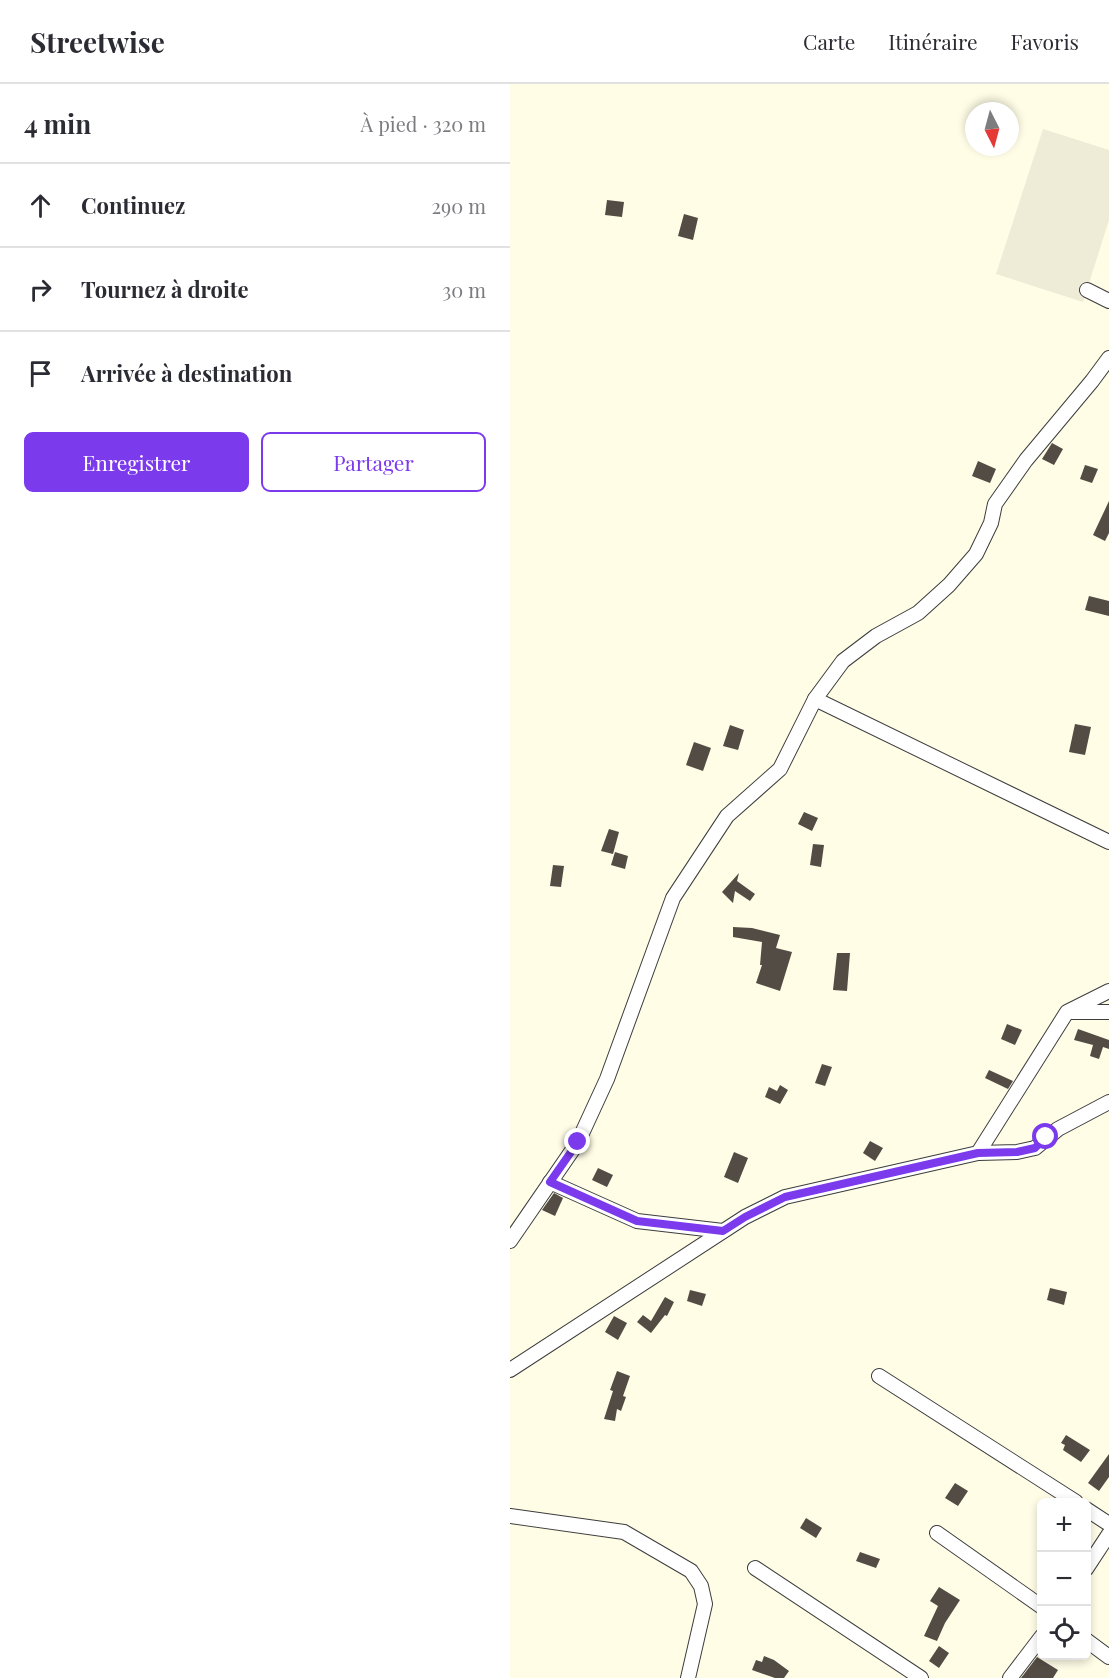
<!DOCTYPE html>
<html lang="fr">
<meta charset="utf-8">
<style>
body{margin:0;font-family:"Playfair Display",serif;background:#f2f2f3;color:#2b2b33}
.controls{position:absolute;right:18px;bottom:18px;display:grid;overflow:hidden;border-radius:9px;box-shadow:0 3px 9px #0003}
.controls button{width:54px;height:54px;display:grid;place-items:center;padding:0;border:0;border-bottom:2px solid #e1e1e2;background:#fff;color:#2b2b33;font:30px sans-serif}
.compass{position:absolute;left:455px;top:18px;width:54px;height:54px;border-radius:50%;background:#fff;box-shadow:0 3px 9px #0003;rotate:174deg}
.stop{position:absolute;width:18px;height:18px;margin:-14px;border:4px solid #7c3aed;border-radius:50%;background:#fff}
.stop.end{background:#7c3aed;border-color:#fff;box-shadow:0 2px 6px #0008}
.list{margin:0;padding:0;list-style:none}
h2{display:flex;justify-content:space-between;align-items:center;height:78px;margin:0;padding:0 24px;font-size:26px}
h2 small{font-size:20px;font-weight:400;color:#7c7c81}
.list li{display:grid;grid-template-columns:39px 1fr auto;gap:18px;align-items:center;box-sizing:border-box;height:84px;padding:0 24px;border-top:2px solid #e1e1e2}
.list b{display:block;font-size:22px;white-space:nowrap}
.list em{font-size:20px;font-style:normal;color:#7c7c81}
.actions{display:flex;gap:12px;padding:18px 24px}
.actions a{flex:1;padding:14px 0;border:2px solid #7c3aed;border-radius:9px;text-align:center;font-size:21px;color:#7c3aed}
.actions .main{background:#7c3aed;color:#fff}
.icon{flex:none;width:33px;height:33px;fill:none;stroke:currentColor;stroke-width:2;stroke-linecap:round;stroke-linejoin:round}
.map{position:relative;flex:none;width:599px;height:1594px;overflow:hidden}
header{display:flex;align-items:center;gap:36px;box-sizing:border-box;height:84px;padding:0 30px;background:#fff;border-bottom:2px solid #e1e1e2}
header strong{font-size:28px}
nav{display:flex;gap:33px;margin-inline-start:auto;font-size:21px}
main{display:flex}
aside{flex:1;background:#fff}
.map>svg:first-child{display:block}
.plaza{fill:#eeebd6}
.building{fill:#534c45}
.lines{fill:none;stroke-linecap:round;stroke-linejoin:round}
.minor-casing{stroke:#3d3d3d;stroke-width:16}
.minor{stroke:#fff;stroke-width:14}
.route{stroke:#7c3aed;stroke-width:8}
</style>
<header>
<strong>Streetwise</strong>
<nav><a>Carte</a><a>Itinéraire</a><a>Favoris</a></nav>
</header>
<main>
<aside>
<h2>4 min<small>À pied · 320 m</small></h2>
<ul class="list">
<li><svg class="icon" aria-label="ahead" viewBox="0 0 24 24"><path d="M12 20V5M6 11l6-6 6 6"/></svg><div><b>Continuez</b></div><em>290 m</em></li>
<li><svg class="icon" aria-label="right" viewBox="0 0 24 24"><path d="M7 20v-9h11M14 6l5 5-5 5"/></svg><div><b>Tournez à droite</b></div><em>30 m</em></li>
<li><svg class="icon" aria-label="arrive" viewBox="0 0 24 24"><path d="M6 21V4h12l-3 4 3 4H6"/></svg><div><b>Arrivée à destination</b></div></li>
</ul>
<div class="actions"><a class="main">Enregistrer</a><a>Partager</a></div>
</aside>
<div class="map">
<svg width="599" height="1594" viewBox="0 0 599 1594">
<rect width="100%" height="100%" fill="#fffde6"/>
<!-- plaza -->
<path class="plaza" d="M 533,45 L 599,66 L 599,136 L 573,218 L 486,190 Z"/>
<!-- building -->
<g class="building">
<path d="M 97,116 L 114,118 L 112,133 L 95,131 Z"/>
<path d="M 174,130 L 188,134 L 183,156 L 168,152 Z"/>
<path d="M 542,359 L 553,365 L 544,381 L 532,375 Z"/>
<path d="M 468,377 L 486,385 L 480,399 L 462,392 Z"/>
<path d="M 575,381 L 588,385 L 582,399 L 570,395 Z"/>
<path d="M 599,417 L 599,449 L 595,457 L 583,451 Z"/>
<path d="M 579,512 L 599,517 L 599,532 L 575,526 Z"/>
<path d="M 565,640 L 581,643 L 575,671 L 559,668 Z"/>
<path d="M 220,641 L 234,646 L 228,666 L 213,662 Z"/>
<path d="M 184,658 L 201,664 L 193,687 L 176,681 Z"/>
<path d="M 294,728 L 308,734 L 302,747 L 288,740 Z"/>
<path d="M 99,745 L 109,748 L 103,770 L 91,767 Z"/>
<path d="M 303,760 L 314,761 L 311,783 L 300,781 Z"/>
<path d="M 105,768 L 118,772 L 115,785 L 101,781 Z"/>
<path d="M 43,781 L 54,782 L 51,803 L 40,802 Z"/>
<path d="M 229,789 L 227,797 L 245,810 L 240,817 L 225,807 L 223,819 L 212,808 Z"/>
<path d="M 223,843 L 242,844 L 270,851 L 266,864 L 282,868 L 270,907 L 246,899 L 252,881 L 250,881 L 252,858 L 223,853 Z"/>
<path d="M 327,869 L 340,869 L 337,907 L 323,906 Z"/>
<path d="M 497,940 L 512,946 L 505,961 L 491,955 Z"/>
<path d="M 568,945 L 599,956 L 599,965 L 593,963 L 589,975 L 580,972 L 583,961 L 564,956 Z"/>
<path d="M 312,980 L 322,983 L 315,1002 L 305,999 Z"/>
<path d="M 479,986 L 503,997 L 498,1005 L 475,994 Z"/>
<path d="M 270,1001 L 278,1006 L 270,1020 L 255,1013 L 259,1003 L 267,1007 Z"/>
<path d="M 360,1057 L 373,1064 L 365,1077 L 353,1069 Z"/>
<path d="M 224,1068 L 238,1074 L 228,1099 L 214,1093 Z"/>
<path d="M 88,1084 L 103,1091 L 97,1103 L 82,1096 Z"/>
<path d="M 44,1109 L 53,1114 L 45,1132 L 32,1126 Z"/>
<path d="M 540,1204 L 557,1208 L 554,1221 L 537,1216 Z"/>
<path d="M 180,1206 L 196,1210 L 192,1222 L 177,1217 Z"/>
<path d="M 155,1213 L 164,1218 L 157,1232 L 155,1231 L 141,1249 L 127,1238 L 133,1231 L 141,1237 Z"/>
<path d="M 104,1232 L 117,1239 L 108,1256 L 95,1248 Z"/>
<path d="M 107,1287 L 120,1292 L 113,1312 L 116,1313 L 111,1327 L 107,1325 L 105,1337 L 94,1335 L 103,1307 L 100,1306 Z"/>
<path d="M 556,1351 L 580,1366 L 571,1378 L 553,1366 L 555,1361 L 551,1359 Z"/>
<path d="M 599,1370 L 599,1393 L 589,1407 L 578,1399 Z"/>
<path d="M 445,1399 L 458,1407 L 448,1422 L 435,1414 Z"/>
<path d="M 296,1434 L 312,1444 L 306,1454 L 290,1444 Z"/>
<path d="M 350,1468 L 370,1475 L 366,1484 L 346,1477 Z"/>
<path d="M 429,1503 L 450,1516 L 435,1539 L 427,1557 L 414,1552 L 428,1522 L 420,1517 Z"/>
<path d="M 429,1562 L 439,1569 L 429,1584 L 419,1577 Z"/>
<path d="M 254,1572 L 264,1576 L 279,1587 L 274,1594 L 265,1594 L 242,1586 L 246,1576 L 252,1578 Z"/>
<path d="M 527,1573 L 548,1586 L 543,1594 L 511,1594 Z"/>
</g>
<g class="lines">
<!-- minor casing -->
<g class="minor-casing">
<g id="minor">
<path d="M 577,206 L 599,217"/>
<path d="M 305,615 L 599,758"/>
<path d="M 562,928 L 599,928"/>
<path d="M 468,1069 L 507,1068 L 525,1064 L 548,1045 L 599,1018"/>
<path d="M 40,1098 L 127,1137 L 213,1147"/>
<path d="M 0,1157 L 68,1058 L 97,995 L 163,814 L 217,732 L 270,685 L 305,615 L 333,577 L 366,552 L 408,529 L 439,501 L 466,470 L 481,439 L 485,420 L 516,376 L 582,297 L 599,274"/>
<path d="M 0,1286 L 235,1133 L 275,1113 L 468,1069 L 557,928 L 599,907"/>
<path d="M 369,1292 L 566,1418"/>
<path d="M 576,1425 L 599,1440"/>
<path d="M 0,1432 L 114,1448 L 181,1487 L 191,1502 L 195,1520 L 178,1594"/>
<path d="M 427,1449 L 532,1523"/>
<path d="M 245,1484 L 411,1594"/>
<path d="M 576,1485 L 599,1450"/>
<path d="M 576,1556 L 599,1573"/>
<path d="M 500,1594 L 532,1552"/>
</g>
</g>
<!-- minor -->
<use href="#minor" class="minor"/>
</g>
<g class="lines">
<!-- route -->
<path class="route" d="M 68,1058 L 40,1098 L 127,1137 L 213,1147 L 235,1133 L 275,1113 L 468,1069 L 507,1068 L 525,1064 L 536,1053"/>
</g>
</svg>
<div class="controls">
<button>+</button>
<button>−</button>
<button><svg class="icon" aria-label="locate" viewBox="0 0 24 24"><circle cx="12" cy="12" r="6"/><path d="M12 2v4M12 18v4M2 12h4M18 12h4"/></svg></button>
</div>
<svg class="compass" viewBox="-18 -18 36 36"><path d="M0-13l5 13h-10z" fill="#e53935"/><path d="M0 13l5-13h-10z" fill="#7c7c81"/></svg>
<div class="stop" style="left:536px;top:1053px"></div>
<div class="stop end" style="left:68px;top:1058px"></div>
</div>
</main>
